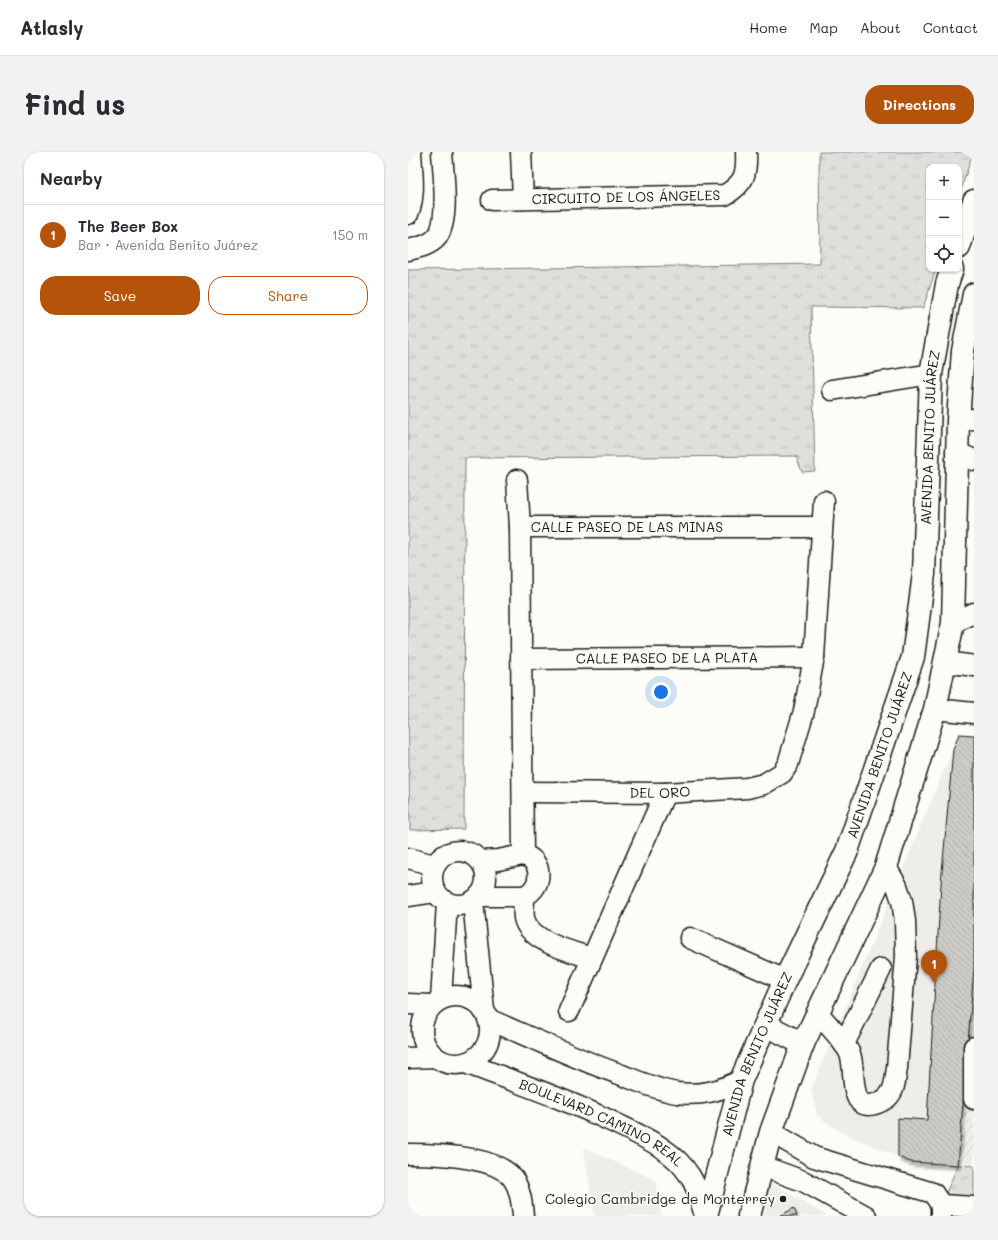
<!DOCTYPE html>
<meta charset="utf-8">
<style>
body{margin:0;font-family:Mali,sans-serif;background:#f2f2f3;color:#2b2b33}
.controls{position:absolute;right:12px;top:12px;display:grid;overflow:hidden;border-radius:8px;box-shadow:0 1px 3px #0004}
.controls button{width:36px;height:36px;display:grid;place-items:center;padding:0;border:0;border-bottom:1px solid #e1e1e2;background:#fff;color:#2b2b33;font:20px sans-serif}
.you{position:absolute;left:253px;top:540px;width:14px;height:14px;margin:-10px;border:3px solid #fff;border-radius:50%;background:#1a73e8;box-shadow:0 0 0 6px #1a73e833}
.badge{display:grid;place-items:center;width:26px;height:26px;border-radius:50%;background:#b45309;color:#fff;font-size:13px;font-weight:700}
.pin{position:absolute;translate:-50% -33px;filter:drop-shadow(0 1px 2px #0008)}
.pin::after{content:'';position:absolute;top:21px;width:14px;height:12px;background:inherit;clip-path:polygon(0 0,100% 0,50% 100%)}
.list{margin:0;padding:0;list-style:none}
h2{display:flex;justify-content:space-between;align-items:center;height:52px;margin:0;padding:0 16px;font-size:17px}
h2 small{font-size:13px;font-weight:400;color:#7c7c81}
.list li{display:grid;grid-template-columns:26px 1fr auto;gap:12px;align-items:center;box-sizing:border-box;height:60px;padding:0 16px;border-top:1px solid #e1e1e2}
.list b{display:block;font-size:15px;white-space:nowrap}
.list p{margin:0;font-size:13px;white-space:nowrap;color:#7c7c81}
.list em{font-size:13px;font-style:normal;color:#7c7c81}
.actions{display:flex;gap:8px;padding:12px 16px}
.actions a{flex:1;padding:9px 0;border:1px solid #b45309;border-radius:16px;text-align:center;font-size:14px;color:#b45309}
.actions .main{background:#b45309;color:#fff}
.icon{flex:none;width:22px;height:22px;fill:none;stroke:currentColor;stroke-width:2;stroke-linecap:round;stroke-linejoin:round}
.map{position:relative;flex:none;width:566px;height:1064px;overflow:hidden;border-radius:16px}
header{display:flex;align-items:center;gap:24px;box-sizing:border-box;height:56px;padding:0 20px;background:#fff;border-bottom:1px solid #e1e1e2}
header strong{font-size:19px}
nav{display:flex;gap:22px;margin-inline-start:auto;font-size:14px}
.intro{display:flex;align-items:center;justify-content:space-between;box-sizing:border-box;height:96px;padding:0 24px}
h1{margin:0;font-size:28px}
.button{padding:10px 18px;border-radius:16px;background:#b45309;color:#fff;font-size:14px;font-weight:700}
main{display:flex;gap:24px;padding:0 24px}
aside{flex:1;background:#fff;border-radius:16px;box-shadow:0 1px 3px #0004}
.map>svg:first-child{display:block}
.built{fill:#eeede9}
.industrial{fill:url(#industrial-furrows)}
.grass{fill:url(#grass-tufts);stroke:#7e7e7c}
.building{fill:url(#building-back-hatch);stroke:#1c1c1c;filter:url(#shadow)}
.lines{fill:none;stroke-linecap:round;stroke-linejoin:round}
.minor-casing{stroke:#1c1c1c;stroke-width:23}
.major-casing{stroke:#1c1c1c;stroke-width:25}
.minor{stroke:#fdfcf7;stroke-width:20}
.major{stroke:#fdfcf7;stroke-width:22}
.poi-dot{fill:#1c1c1c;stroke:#fdfcf7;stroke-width:1.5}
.labels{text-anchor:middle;stroke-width:3;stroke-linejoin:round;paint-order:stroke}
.street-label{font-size:14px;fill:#1c1c1c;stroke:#fdfcf7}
.poi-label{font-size:14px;fill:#1c1c1c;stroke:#fdfcf7;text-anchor:end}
</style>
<header>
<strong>Atlasly</strong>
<nav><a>Home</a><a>Map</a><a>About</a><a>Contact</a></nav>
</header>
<div class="intro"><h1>Find us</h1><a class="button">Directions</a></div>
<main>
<aside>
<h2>Nearby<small></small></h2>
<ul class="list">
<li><span class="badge">1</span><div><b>The Beer Box</b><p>Bar · Avenida Benito Juárez</p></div><em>150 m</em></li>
</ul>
<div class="actions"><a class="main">Save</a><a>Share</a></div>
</aside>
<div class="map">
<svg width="566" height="1064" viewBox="0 0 566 1064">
<defs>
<pattern id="industrial-furrows" width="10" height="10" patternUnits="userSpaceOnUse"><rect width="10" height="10" fill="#eeede9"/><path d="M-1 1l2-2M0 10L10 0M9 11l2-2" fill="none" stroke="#cccbc7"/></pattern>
<pattern id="grass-tufts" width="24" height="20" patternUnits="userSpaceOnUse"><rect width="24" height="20" fill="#e0dfdb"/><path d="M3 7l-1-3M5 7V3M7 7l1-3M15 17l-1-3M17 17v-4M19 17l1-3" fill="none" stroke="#c0bfbb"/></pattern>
<pattern id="building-back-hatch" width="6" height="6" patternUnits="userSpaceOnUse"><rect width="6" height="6" fill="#cccbc8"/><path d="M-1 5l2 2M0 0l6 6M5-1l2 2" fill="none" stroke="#afaeab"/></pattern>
<filter id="shadow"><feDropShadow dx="2.5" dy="4.5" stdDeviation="1" flood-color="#0004"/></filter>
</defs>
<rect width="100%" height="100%" fill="#fdfcf7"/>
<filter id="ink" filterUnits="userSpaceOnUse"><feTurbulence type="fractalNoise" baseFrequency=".025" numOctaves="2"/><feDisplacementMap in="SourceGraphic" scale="8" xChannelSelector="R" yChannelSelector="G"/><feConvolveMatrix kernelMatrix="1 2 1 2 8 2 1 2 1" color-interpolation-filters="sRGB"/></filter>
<g filter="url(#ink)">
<!-- built -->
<g class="built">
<path d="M 551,582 L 566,583 L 566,816 L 550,1013 L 503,1010 L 434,981 L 409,963 L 403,938 Z"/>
<path d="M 176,996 L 248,1028 L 253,1064 L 186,1064 Z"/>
<path d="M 362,1030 L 419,1064 L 356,1064 Z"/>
</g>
<!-- industrial -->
<path class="industrial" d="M 566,816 L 566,1014 L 550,1013 Z"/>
<!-- grass -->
<g class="grass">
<path d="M 411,0 L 565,0 L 551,44 L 551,15 L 521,15 L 521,117 L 528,117 L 515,156 L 403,155 L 407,319 L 394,320 L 388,304 L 57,306 L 56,677 L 2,678 L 0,556 L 0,118 L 412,112 Z"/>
<path d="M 550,1013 L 566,1014 L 566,1064 L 528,1064 Z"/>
</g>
<!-- building -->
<g class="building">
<path d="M 551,582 L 566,583 L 566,816 L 550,1013 L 503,1010 L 490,1005 L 490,966 L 519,968 L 533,731 L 545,598 Z"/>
<path d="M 386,1056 L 389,1064 L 372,1064 Z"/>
</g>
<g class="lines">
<!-- minor casing -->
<g class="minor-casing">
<g id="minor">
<path d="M 113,0 L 115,47"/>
<path id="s1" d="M 84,48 L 317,43 C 337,31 339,22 338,0"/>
<path d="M 0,62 C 8,42 4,21 3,0"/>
<path d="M 0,98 C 9,96 19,94 26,88 C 43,75 35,20 34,0"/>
<path d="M 424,238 L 523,222"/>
<path d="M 550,268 L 566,267"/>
<path d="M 548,300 L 566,308"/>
<path d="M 109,328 L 112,375 L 115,703 C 136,708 135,736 116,744 C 116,751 115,759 116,766 C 121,790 165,800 184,806"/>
<path id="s2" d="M 112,375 L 414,375"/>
<path d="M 545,471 L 566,461"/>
<path id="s3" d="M 113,507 L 406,505"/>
<path d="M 538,510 L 566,514"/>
<path d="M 527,557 L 566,561"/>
<path id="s4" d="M 115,640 L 257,641 L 339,636 L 356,632 L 374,621 L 380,612 L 396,559 L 406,505 L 416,349"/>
<circle cx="51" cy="726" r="27"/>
<path d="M 0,706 L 26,713"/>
<path d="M 73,709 L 90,708 L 115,703"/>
<path d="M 0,744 L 27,740"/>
<path d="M 71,744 L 116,744"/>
<path d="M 65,749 L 76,859"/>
<path d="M 282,786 L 377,828"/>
<circle cx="48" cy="878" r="34"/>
<path d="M 33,847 L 39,751"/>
<path d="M 0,852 L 24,853"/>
<path d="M 161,859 L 257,641"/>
<path d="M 410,861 C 418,871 438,891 442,902 C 449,919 438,967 474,949 C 487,943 487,929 489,916 L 498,804 L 497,769 L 494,749 L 489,734 L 478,715"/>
<path d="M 80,867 C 124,886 168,907 214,923 C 232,930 250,938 269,941 C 293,944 312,939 333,928"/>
<path d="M 436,892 L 473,817"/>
<path d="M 566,895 L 566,947"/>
<path d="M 0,906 L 27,905"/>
<path id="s5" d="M 57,911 C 108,930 160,948 209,972 C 236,985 266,998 282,1024 C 290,1036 293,1051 297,1064"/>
<path d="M 363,980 L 406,1005 L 525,1041 L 533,1053 L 533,1064"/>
<path d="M 0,1002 C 27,1002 82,1004 102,1023 C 112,1033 114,1051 115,1064"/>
<path d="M 354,1014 L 395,1029 L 458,1064"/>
<path d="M 533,1053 L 566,1055"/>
</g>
</g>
<!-- major casing -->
<g class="major-casing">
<g id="major">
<path d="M 551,95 L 566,49"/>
<path d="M 358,873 L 395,892"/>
<path id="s6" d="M 298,1064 L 333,928 L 377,828 L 439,699 L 505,505 L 516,422 L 523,222 L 539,132 L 544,117"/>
<path d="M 341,1064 L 363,980 L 395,892 L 478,715 L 527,557 L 545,471 L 550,268 L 555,199 L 566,142"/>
</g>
</g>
<!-- minor -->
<use href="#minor" class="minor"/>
<!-- major -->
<use href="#major" class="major"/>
</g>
</g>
<!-- markers -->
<circle class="poi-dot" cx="375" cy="1047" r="4"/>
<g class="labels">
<!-- street labels -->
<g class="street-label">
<text dy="5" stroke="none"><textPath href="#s1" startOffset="134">CIRCUITO DE LOS ÁNGELES</textPath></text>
<text dy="5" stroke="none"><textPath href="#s6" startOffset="818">AVENIDA BENITO JUÁREZ</textPath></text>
<text dy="5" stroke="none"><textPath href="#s2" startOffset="107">CALLE PASEO DE LAS MINAS</textPath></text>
<text dy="5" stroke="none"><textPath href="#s3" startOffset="146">CALLE PASEO DE LA PLATA</textPath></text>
<text dy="5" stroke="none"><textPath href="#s6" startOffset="494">AVENIDA BENITO JUÁREZ</textPath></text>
<text dy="5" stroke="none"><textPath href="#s4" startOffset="137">DEL ORO</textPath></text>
<text dy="5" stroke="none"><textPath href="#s6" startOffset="170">AVENIDA BENITO JUÁREZ</textPath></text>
<text dy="5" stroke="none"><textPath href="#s5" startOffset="149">BOULEVARD CAMINO REAL</textPath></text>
</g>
<!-- poi labels -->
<g class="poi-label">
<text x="367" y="1052">Colegio Cambridge de Monterrey</text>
</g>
</g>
</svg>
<div class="controls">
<button>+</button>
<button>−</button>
<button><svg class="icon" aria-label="locate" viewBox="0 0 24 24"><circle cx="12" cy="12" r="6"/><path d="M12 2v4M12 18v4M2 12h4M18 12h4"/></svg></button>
</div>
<div class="you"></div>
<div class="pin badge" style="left:526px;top:831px">1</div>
</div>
</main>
